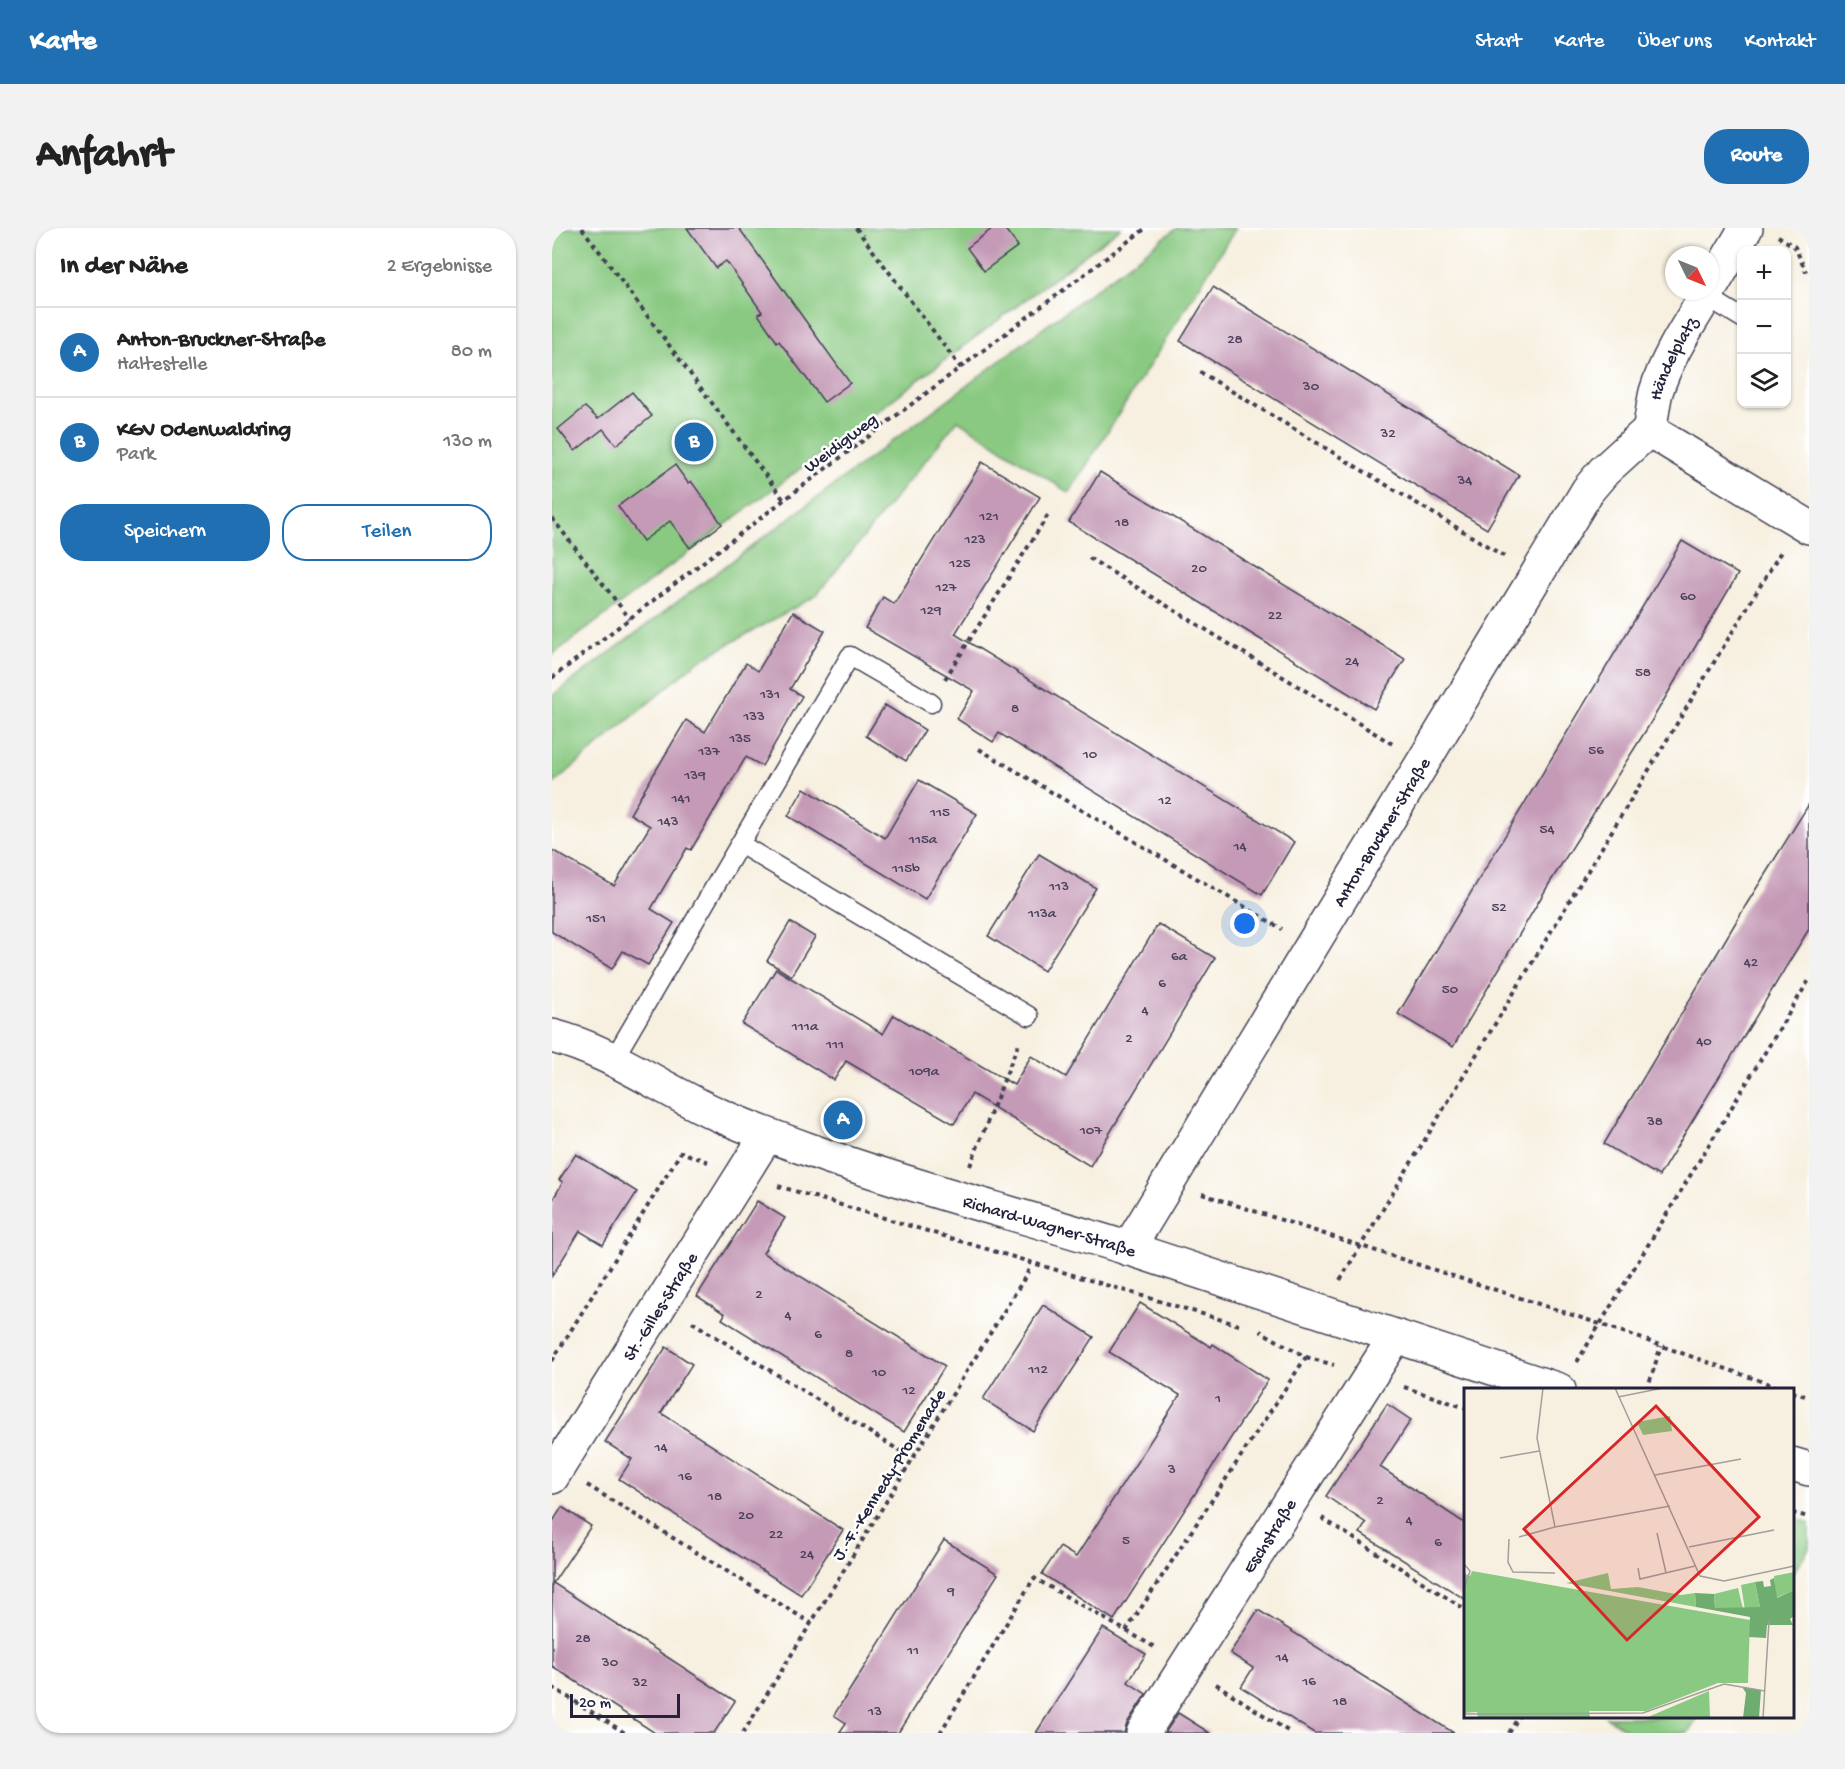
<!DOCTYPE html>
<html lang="de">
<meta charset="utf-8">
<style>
body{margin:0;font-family:"Gochi Hand",sans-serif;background:#f2f2f2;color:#222}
.controls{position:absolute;right:18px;top:18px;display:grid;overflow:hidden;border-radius:12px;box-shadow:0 2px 4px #0004}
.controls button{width:54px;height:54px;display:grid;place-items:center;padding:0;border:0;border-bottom:2px solid #e0e0e0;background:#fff;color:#222;font:30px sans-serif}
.compass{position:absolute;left:1113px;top:18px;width:54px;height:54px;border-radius:50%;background:#fff;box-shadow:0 2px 4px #0004;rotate:133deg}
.scale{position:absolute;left:18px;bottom:15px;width:110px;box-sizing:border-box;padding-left:6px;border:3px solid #22223b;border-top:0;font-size:16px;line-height:21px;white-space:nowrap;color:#22223b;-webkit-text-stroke:4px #fff;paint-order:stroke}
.you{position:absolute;left:693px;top:696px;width:21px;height:21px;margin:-15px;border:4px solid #fff;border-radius:50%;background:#1a73e8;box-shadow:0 0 0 9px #1a73e833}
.badge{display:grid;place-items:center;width:39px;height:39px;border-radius:50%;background:#1f6fb2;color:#fff;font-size:20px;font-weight:700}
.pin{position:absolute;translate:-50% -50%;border:3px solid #fff;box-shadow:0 2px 6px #0006}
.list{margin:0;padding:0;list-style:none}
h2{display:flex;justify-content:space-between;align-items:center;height:78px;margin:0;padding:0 24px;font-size:26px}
h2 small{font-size:20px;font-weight:400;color:#767676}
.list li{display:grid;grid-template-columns:39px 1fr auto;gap:18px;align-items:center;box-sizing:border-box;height:90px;padding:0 24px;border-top:2px solid #e0e0e0}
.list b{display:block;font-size:22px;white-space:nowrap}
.list p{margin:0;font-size:20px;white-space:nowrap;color:#767676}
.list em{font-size:20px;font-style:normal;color:#767676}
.actions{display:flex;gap:12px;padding:18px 24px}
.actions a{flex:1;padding:14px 0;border:2px solid #1f6fb2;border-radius:24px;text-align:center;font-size:21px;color:#1f6fb2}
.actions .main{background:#1f6fb2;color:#fff}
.icon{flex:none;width:33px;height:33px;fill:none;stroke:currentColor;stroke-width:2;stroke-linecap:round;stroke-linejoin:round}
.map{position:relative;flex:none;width:1257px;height:1505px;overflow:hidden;border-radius:24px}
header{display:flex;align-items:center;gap:36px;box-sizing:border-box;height:84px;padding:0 30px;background:#1f6fb2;color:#fff}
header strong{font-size:28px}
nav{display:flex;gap:33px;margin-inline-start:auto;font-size:21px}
.intro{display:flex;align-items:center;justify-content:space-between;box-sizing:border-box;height:144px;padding:0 36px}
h1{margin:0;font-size:42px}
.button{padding:15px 27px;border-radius:24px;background:#1f6fb2;color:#fff;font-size:21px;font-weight:700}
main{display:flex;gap:36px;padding:0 36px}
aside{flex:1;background:#fff;border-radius:24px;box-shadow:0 2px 4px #0004}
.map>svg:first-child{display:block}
.green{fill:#89c981;stroke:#56765e;stroke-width:1.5}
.building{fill:#c49ab6}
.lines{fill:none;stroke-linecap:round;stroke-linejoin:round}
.lane-casing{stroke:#424154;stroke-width:21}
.street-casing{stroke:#424154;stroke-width:36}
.path{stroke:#424154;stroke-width:4;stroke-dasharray:4.5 4.5;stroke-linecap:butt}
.lane{stroke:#fff;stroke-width:18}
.street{stroke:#fff;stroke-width:33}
.labels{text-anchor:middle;stroke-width:5;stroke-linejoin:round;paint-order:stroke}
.number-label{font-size:15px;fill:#4a405a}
.street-label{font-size:18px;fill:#22223b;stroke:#fff}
.inset-road{fill:none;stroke:#a29e9e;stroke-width:1.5}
.view{fill:#d62828;fill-opacity:0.15;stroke:#d62828;stroke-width:3}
.inset-edge{fill:none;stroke:#22223b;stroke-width:3}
</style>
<header>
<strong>Karte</strong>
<nav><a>Start</a><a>Karte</a><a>Über uns</a><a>Kontakt</a></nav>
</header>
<div class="intro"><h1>Anfahrt</h1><a class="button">Route</a></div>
<main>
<aside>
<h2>In der Nähe<small>2 Ergebnisse</small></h2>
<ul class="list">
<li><span class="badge">A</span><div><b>Anton-Bruckner-Straße</b><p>Haltestelle</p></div><em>80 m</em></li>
<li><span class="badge">B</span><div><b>KGV Odenwaldring</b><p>Park</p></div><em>130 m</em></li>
</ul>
<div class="actions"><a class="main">Speichern</a><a>Teilen</a></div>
</aside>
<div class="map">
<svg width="1257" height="1505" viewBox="0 0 1257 1505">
<rect width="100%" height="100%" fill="#fff"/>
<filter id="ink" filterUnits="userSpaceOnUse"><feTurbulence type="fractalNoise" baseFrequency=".0167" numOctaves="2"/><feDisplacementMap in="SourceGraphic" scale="12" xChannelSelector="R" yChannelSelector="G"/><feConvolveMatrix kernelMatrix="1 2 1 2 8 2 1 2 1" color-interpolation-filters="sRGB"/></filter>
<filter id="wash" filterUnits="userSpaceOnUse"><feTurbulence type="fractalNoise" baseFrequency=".008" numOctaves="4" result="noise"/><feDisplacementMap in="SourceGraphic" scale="24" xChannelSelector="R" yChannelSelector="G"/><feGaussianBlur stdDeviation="1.35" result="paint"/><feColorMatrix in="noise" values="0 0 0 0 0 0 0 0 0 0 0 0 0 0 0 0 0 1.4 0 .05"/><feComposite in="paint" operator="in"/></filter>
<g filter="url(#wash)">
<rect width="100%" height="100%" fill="#f7f0e0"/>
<!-- green -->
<g class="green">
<path d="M 0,0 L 569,0 L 0,427 Z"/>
<path d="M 625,0 L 684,0 L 517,265 L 406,192 L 264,368 L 146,433 L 0,557 L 0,468 Z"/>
<path d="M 1241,1289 L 1257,1295 L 1257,1320 L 1241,1345 Z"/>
<path d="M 1054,1489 L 1147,1489 L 1136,1505 L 1080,1505 Z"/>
</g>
<g id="blocks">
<!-- building -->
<g class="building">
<path d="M 135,0 L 187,0 L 298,155 L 272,174 L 227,113 L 225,114 L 206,86 L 210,84 L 174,33 L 164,40 Z"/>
<path d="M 441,0 L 452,0 L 466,18 L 432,43 L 415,20 Z"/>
<path d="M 661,59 L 967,247 L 935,301 L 628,113 Z"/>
<path d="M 80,164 L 100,188 L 64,217 L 51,201 L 23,223 L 6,201 L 33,179 L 46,191 Z"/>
<path d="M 430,234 L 488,269 L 403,406 L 742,614 L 710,667 L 447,505 L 441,514 L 405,491 L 422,463 L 313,400 L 331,369 L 342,376 Z"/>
<path d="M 123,237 L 136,255 L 139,253 L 170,296 L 138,320 L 118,293 L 91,313 L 66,278 Z"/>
<path d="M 548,244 L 853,431 L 822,481 L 517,294 Z"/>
<path d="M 1130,313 L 1186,346 L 1096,499 L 997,656 L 901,819 L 846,786 Z"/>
<path d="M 241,384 L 273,403 L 238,461 L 250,468 L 210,538 L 194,529 L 139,622 L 135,620 L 99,681 L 122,695 L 96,737 L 71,723 L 60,741 L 0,704 L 0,622 L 62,658 L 98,598 L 78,586 L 134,492 L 153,504 L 194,435 L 206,443 Z"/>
<path d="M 333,477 L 373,502 L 354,533 L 314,508 Z"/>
<path d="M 367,552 L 425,586 L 373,671 L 236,588 L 252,560 L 333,610 Z"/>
<path d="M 1257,576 L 1257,701 L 1107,948 L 1052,916 L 1194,677 Z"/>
<path d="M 487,626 L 544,660 L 492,743 L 436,708 Z"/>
<path d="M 238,694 L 263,709 L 239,748 L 215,733 Z"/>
<path d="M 606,696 L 663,730 L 538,938 L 420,866 L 402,896 L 294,833 L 282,852 L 190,796 L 224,741 L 331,806 L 342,787 L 462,857 L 479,828 L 514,849 Z"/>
<path d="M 24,926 L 85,964 L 51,1017 L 28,1003 L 0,1048 L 0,973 L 11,954 L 7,952 Z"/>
<path d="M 205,973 L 233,990 L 211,1025 L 393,1138 L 352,1204 L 170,1091 L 173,1086 L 145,1068 Z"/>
<path d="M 588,1075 L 659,1119 L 661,1116 L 716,1152 L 562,1392 L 490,1346 L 508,1319 L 524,1329 L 628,1167 L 557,1124 Z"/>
<path d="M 491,1077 L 542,1109 L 481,1203 L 431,1171 Z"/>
<path d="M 114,1119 L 140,1136 L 109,1185 L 291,1302 L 249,1367 L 67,1251 L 80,1231 L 53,1214 Z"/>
<path d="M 835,1176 L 859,1192 L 828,1239 L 914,1296 L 914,1372 L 808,1305 L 814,1295 L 774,1268 Z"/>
<path d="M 10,1279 L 39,1298 L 1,1355 L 183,1473 L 162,1505 L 103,1505 L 0,1438 L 0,1295 Z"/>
<path d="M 392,1312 L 446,1346 L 346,1505 L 287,1505 L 294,1495 L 282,1487 Z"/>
<path d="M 706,1382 L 822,1455 L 902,1505 L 762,1505 L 689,1459 L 701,1440 L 678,1425 Z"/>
<path d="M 551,1400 L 594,1426 L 576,1454 L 594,1466 L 575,1495 L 572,1505 L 484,1505 Z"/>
<path d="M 626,1485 L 658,1505 L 613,1505 Z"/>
</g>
</g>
</g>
<g filter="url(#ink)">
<use href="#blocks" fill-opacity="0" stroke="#424154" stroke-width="1.5"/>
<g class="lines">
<!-- lane casing -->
<g class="lane-casing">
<g id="lane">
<path d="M 1154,68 L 1190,90"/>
<path d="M 188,616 L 477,788"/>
<path d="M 61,832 L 298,428 L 379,475"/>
</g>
</g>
<!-- street casing -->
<g class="street-casing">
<g id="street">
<path d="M 1158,61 L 1194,0"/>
<path d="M 1097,202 L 1257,299"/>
<path id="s1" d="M 1097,202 C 1100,190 1101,176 1104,164 C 1115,128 1138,95 1157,63"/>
<path id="s2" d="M 0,808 C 59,823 109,861 165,886 C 202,903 241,916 280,930 C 378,964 479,990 578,1021 C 721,1067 863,1116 1007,1162"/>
<path id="s3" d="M 576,1021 L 1036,262 L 1052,243 L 1097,202"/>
<path d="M 1240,1236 L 1257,1241"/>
<path id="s4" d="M 0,1249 L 215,907"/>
<path id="s5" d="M 591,1505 L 843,1109"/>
</g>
</g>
<!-- path -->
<g class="path">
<path d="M 30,0 L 232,272"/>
<path d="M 304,0 L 409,140"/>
<path d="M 1226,8 L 1243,19 L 1254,44"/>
<path d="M 648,144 L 955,330"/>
<path d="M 0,290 L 78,391"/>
<path d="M 537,330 L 842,517"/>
<path d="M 0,450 L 232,272 L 594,0"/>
<path d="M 393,451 L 496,287"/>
<path d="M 427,521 L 730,701"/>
<path d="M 418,938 L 467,814"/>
<path d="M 226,958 L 690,1098"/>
<path d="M 650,966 L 1048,1096 L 1234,1162"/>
<path d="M 788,1052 L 1230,322"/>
<path d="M 140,1094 L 361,1231"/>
<path d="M 754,1129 L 782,1137"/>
<path d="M 0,1133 L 129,924 L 156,934"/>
<path d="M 1025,1134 L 1257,752"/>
<path d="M 852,1159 L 914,1180"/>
<path d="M 1095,1162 L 1109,1118"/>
<path d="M 1240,1164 L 1257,1169"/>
<path d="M 35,1257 L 259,1395"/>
<path d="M 1240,1285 L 1257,1289"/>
<path d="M 770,1290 L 914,1382"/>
<path d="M 574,1403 L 754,1129 L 708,1103"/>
<path d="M 664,1456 L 739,1505"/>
<path d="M 0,1459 L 73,1505"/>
<path d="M 191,1505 L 475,1046 L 479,1033"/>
<path d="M 388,1505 L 482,1350 L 604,1420"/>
<path d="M 957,1505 L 967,1488"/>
</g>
<!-- lane -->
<use href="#lane" class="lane"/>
<!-- street -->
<use href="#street" class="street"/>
</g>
</g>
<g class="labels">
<!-- number labels -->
<g class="number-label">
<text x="683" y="115">28</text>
<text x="759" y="162">30</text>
<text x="836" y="209">32</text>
<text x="913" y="256">34</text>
<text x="437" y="292">121</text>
<text x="570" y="298">18</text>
<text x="423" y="315">123</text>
<text x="408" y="339">125</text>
<text x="647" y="344">20</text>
<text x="394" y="363">127</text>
<text x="1136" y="372">60</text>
<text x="379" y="386">129</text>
<text x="723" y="391">22</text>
<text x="800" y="437">24</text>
<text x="1091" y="448">58</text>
<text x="218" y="470">131</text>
<text x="463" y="484">8</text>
<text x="202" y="492">133</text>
<text x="188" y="514">135</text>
<text x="1044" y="526">56</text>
<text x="157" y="527">137</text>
<text x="538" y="530">10</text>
<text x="143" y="551">139</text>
<text x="129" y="574">141</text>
<text x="613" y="576">12</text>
<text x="388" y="588">115</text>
<text x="116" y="597">143</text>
<text x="995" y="605">54</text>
<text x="371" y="615">115a</text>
<text x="688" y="622">14</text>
<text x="354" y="644">115b</text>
<text x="507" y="662">113</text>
<text x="947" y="683">52</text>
<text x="490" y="689">113a</text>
<text x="44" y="694">151</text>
<text x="627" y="732">6a</text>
<text x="1199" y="738">42</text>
<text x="610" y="759">6</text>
<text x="898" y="765">50</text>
<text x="593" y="786">4</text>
<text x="253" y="802">111a</text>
<text x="577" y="814">2</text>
<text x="1152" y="817">40</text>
<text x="283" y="820">111</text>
<text x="372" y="847">109a</text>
<text x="1103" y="897">38</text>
<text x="539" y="906">107</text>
<text x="207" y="1070">2</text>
<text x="236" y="1091">4</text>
<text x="266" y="1110">6</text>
<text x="297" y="1129">8</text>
<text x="486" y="1145">112</text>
<text x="327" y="1148">10</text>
<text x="357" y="1166">12</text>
<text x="666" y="1174">1</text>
<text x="109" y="1223">14</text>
<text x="620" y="1245">3</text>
<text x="133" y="1252">16</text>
<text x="163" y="1272">18</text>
<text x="828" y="1276">2</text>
<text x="194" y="1291">20</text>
<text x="857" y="1296">4</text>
<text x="224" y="1310">22</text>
<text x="574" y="1316">5</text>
<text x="886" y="1318">6</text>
<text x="255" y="1330">24</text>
<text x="399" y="1367">9</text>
<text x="31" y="1414">28</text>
<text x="361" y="1426">11</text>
<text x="730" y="1433">14</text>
<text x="58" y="1438">30</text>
<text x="757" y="1457">16</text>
<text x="88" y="1458">32</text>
<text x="788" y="1477">18</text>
<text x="323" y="1487">13</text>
</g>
<!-- street labels -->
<g class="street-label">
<text dy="6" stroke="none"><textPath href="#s1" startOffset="76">Händelplatz</textPath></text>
<text transform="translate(288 214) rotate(-37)" y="6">Weidigweg</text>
<text dy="6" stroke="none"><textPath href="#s3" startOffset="488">Anton-Bruckner-Straße</textPath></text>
<text dy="6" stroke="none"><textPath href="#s2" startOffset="534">Richard-Wagner-Straße</textPath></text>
<text dy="6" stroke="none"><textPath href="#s4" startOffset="202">St.-Gilles-Straße</textPath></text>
<text transform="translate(336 1246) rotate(-58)" y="6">J.-F.-Kennedy-Promenade</text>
<text dy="6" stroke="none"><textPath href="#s5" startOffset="234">Eschstraße</textPath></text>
</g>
</g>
<!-- overview -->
<g transform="translate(912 1160)">
<rect width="330" height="330" fill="#f7f0e0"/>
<path d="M 206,28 L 208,43 L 179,47 L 173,34 ZM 8,183 L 286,232 L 284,295 L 254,295 L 182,323 L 125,323 L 126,330 L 14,330 L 13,324 L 0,325 L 0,185 L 6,188 ZM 330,184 L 330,202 L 312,210 L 310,188 ZM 144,185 L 147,201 L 174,199 L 217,207 L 231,205 L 232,219 L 102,195 ZM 291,194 L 296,219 L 281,222 L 277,197 ZM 274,200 L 279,221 L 251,220 L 250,206 ZM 245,303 L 246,330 L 128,330 L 184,329 Z" fill="#89c981"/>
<path d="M 310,190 L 313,210 L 330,202 L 330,228 L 326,231 L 329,237 L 303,237 L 302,250 L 285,249 L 286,229 L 232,219 L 231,205 L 250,206 L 251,220 L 296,219 L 291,194 L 299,193 L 300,199 L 307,198 L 306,192 ZM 278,299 L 297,302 L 295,330 L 279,330 L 282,305 Z" fill="#6ead6f"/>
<path class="inset-road" d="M 79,0 L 73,50 L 91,139M 151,0 L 236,188 L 260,193 L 330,178M 154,9 L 199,0M 36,70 L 75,63M 191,87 L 277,71M 91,139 L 206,118M 193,145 L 202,185M 55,149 L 91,139M 45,151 L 44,174 L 49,184 L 91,185M 225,159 L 310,142M 0,176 L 6,183 L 0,201M 174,180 L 176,191 L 231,178M 0,326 L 179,325 L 260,296 L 301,303M 299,330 L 305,233"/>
<path class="view" d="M 192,18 L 295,129 L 163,252 L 60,141 Z"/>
<rect width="330" height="330" class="inset-edge"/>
</g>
</svg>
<div class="controls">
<button>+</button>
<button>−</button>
<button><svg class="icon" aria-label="layers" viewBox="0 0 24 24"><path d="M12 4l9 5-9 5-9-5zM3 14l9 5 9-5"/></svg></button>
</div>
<svg class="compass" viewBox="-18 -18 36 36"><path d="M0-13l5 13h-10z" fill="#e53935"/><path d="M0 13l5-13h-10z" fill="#767676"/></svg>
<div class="scale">20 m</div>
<div class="you"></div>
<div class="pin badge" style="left:291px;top:892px">A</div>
<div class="pin badge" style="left:142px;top:214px">B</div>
</div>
</main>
